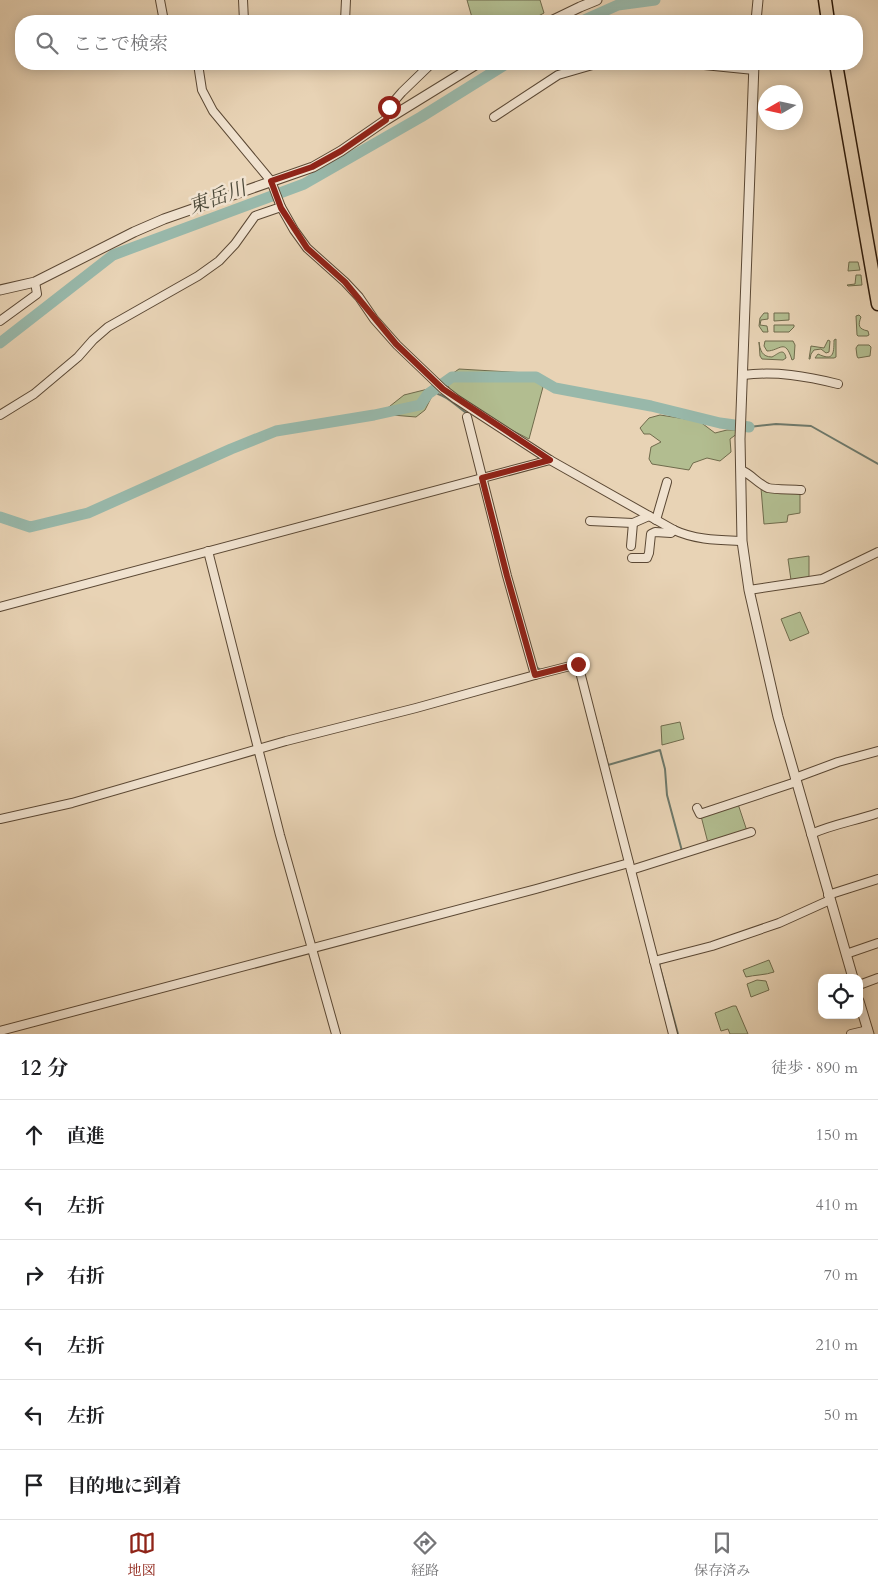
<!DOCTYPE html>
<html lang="ja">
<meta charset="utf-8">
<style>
body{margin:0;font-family:Cardo,"Noto Serif JP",serif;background:#f6f6f6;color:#202124}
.controls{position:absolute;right:15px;bottom:15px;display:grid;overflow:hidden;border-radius:10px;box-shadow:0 2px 12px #0003}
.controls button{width:45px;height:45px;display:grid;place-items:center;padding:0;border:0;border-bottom:1px solid #e0e0e0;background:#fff;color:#202124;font:25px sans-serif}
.compass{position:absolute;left:758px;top:85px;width:45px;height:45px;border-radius:50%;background:#fff;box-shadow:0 2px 12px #0003;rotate:261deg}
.stop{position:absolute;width:15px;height:15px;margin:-11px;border:4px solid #8f2418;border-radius:50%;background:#fff}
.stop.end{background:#8f2418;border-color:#fff;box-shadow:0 1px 5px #0008}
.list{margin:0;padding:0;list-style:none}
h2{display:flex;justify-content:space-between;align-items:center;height:65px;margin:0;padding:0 20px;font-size:21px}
h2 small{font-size:16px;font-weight:400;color:#757577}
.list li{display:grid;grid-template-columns:32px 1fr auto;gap:15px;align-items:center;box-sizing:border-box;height:70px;padding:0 20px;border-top:1px solid #e0e0e0}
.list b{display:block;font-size:19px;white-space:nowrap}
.list em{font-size:16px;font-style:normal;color:#757577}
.icon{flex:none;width:28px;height:28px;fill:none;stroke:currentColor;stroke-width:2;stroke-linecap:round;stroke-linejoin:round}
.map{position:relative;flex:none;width:878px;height:1034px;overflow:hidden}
.search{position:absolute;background:#fff;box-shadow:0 2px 12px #0003;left:15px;right:15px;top:15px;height:55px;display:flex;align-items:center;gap:12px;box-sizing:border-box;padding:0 18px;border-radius:20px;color:#757577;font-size:19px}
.sheet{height:485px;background:#fff}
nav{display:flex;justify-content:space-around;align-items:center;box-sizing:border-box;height:70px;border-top:1px solid #e0e0e0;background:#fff;font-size:14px;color:#757577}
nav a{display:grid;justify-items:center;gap:2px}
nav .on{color:#8f2418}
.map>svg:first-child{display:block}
.green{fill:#b2bd90;stroke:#6f6b4c}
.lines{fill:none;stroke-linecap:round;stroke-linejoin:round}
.stream{stroke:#6d786a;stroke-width:2}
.river{stroke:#98b8aa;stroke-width:11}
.minor-casing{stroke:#5b4834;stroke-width:10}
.tertiary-casing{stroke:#5b4834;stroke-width:11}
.trunk-casing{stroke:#2c1909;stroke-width:15}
.minor{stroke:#f0e2cf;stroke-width:8}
.tertiary{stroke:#f0e2cf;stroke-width:9}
.trunk{stroke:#e8d3b5;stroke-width:12}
.route{stroke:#8f2418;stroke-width:6}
.labels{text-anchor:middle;stroke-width:5;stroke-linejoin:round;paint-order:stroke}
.water-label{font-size:20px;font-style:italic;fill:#4c4939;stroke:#f0e2cf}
</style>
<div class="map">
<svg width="878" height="1034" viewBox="0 0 878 1034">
<rect width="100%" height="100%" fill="#e8d3b5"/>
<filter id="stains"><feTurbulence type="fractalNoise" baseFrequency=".004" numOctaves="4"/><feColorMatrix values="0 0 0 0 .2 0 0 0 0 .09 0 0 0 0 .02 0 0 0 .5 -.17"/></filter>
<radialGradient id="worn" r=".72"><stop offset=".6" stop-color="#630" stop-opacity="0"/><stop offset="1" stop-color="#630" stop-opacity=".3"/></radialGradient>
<!-- green -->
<g class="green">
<path d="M 467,0 L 540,0 L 544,13 L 529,21 L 473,21 Z"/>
<path d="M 849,262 L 858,262 L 860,270 L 848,271 Z"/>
<path d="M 856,275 L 861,275 L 862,285 L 848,286 L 847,285 L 855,284 Z"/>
<path d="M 764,313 L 768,313 L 768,319 L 761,320 L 760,325 L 767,326 L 768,332 L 763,332 L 759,326 L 760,318 Z"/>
<path d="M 774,313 L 789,313 L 789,320 L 774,321 Z"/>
<path d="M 859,315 L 861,317 C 858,325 858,329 868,331 L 869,335 L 867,336 L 858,336 L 857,335 L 856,316 Z"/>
<path d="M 774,325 L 794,325 L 794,327 L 789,332 L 774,332 Z"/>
<path d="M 836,339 L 836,357 L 834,358 L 815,358 L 818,354 C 833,361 834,355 834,340 Z"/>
<path d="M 828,340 L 830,341 L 829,352 L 826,353 L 821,349 L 814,350 L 811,354 L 810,359 L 809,359 L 811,346 L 824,348 Z"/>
<path d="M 765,341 L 793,341 L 795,345 L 794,359 L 792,360 C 785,337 780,351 767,351 L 764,346 Z"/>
<path d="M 759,342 C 760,350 762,357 772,357 C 778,354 784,347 786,358 L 783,360 L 762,359 L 760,356 Z"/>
<path d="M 858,345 L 869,345 L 871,347 L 870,356 L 858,358 L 857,356 L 856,348 Z"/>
<path d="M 459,369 L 527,373 L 543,387 L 529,439 L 456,401 L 446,382 L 434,392 L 425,410 L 416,417 L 380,414 L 404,395 L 432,388 Z"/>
<path d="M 660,415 L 699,421 L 715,433 L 727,430 L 737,430 L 738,433 L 730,439 L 731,452 L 720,461 L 707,458 L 693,463 L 689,470 L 652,464 L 649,459 L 651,447 L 661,442 L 650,434 L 644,434 L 640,428 L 649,418 Z"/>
<path d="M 761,488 L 800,492 L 800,513 L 788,515 L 787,522 L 764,524 Z"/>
<path d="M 809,556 L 809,578 L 791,580 L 788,559 Z"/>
<path d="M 800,612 L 809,633 L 790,641 L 781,619 Z"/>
<path d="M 680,722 L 684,739 L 662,745 L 661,726 Z"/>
<path d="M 738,804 L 747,831 L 708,843 L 701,816 Z"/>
<path d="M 769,960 L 774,972 C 766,975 754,975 746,977 L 743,970 Z"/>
<path d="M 757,980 L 766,981 L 769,990 L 751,997 L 747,984 Z"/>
<path d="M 733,1006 L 736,1006 L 748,1034 L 730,1034 L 728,1029 L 721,1031 L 715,1013 Z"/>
</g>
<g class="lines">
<!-- stream -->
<g class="stream">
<path d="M 438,394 C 449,397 458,408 468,414"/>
<path d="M 749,427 L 776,424 L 811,426 L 878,464"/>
<path d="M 536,667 L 541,670 L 548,668"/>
<path d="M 600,735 L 608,765 L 660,750 L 665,769 L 667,795 L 682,851"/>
<path d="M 661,963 L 659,964 L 678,1034"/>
</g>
<!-- river -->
<g class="river">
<path d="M 582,21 L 618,5 L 655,0"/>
<path d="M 0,343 L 113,255 L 304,184 L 421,117 L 506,64"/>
<path d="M 0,517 L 30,527 L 88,513 L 231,449 L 276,431 L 374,415 L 420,405 L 428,394 L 452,377 L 536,377 L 555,388 L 651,406 L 720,423 L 749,427"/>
</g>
<!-- minor casing -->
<g class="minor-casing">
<g id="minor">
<path d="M 160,0 L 163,16 L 162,21"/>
<path d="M 243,0 L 244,21"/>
<path d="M 345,21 L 346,0"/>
<path d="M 198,64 L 202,90 L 213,111 L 271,181 L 281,207 L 294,230 L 307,248 L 345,282 L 359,297 L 374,319 L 397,345 L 443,389 L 456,399 L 550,460 L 674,530 C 695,540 719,540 742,541"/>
<path d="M 694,64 L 754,70"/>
<path d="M 494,117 L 558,75 L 596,64"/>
<path d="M 386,120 L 389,107 L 402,92 L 431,64"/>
<path d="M 0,321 L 37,294 L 35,282"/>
<path d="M 743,375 C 776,371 806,376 838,384"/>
<path d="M 0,415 L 34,394 L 78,357 L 93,340 L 108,327 L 198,276 L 219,261 L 235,244 L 255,216 L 281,207"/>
<path d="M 467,417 L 507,576 L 535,675 L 578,664 L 673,1034"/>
<path d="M 741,470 C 751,474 758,484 768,488 C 776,490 792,489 801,490"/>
<path d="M 656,520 L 667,482"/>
<path d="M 590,521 L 633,523 L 649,516"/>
<path d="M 631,546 L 633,523"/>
<path d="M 208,551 L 280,835 L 336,1034"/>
<path d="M 632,558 L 647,558 L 649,553 L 651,534 L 655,532 L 671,533 L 674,530"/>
<path d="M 749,590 L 822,579 L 878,552"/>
<path d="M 0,607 L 550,460"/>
<path d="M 795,778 L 838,762 L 878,751"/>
<path d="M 697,808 L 700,814 L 796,782"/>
<path d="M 0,819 L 72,803 L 286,741 L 416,708 L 535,675"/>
<path d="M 811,834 C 833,824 855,821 878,813"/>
<path d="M 631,870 L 751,832"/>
<path d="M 828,895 L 878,879"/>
<path d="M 846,954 L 878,943"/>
<path d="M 654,961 L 712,946 L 779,923 L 830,900"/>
<path d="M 859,985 L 878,978"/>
<path d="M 0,1031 L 536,889 L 629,863"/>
<path d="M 851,1034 L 868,1030"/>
</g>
</g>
<!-- tertiary casing -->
<g class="tertiary-casing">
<g id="tertiary">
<path d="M 551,21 L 580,7 L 597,0"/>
<path d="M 756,21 L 758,0"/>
<path d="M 754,64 L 740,439 L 742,541 L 749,590 L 778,717 L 853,978"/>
<path d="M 0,290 L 35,282 L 134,232 L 164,219 L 313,167 L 341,151 L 386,120 L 477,64"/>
<path d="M 859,1001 L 869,1034"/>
</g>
</g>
<!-- trunk casing -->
<g class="trunk-casing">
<g id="trunk">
<path d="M 825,0 L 828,21"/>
<path d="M 836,64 L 878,304"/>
</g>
</g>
<!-- minor -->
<use href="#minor" class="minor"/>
<!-- tertiary -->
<use href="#tertiary" class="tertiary"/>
<!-- trunk -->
<use href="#trunk" class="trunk"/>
</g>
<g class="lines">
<!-- route -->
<path class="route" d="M 389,107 L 386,120 L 341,151 L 312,167 L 271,181 L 281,208 L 307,248 L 345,282 L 396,344 L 443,389 L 550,460 L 482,478 L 507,576 L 535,675 L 578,664"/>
</g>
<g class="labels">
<!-- water labels -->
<g class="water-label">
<text transform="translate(217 197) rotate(-20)" y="7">東岳川</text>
</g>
</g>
<rect width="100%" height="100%" filter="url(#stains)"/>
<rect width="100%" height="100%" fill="url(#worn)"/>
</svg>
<div class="controls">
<button><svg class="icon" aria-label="locate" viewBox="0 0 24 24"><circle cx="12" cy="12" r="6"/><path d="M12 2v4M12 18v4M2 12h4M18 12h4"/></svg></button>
</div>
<svg class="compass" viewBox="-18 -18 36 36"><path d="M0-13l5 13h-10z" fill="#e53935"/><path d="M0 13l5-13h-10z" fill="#757577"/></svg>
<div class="stop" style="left:389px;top:107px"></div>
<div class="stop end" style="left:578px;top:664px"></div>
<div class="search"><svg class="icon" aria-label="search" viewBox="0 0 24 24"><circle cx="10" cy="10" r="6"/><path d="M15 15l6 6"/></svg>ここで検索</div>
</div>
<section class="sheet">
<h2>12 分<small>徒歩 · 890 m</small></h2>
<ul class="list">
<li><svg class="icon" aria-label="ahead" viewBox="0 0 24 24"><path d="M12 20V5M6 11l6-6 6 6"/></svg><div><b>直進</b></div><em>150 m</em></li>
<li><svg class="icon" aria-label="left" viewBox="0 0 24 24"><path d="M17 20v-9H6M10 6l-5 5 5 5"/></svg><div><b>左折</b></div><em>410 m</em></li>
<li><svg class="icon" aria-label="right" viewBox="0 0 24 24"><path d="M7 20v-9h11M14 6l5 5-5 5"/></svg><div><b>右折</b></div><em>70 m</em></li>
<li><svg class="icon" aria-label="left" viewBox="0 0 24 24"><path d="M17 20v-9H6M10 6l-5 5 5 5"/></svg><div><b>左折</b></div><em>210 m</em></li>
<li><svg class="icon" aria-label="left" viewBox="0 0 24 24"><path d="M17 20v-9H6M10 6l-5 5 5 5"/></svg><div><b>左折</b></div><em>50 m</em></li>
<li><svg class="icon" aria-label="arrive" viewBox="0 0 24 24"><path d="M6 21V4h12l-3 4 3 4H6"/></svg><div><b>目的地に到着</b></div></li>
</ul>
</section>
<nav>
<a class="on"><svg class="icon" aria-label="map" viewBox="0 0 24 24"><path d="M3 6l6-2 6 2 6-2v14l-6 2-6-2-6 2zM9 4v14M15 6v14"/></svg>地図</a>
<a><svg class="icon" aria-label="directions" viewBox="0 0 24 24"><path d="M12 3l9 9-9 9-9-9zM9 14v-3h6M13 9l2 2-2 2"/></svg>経路</a>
<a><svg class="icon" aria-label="saved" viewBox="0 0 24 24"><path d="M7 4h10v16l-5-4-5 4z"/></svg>保存済み</a>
</nav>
